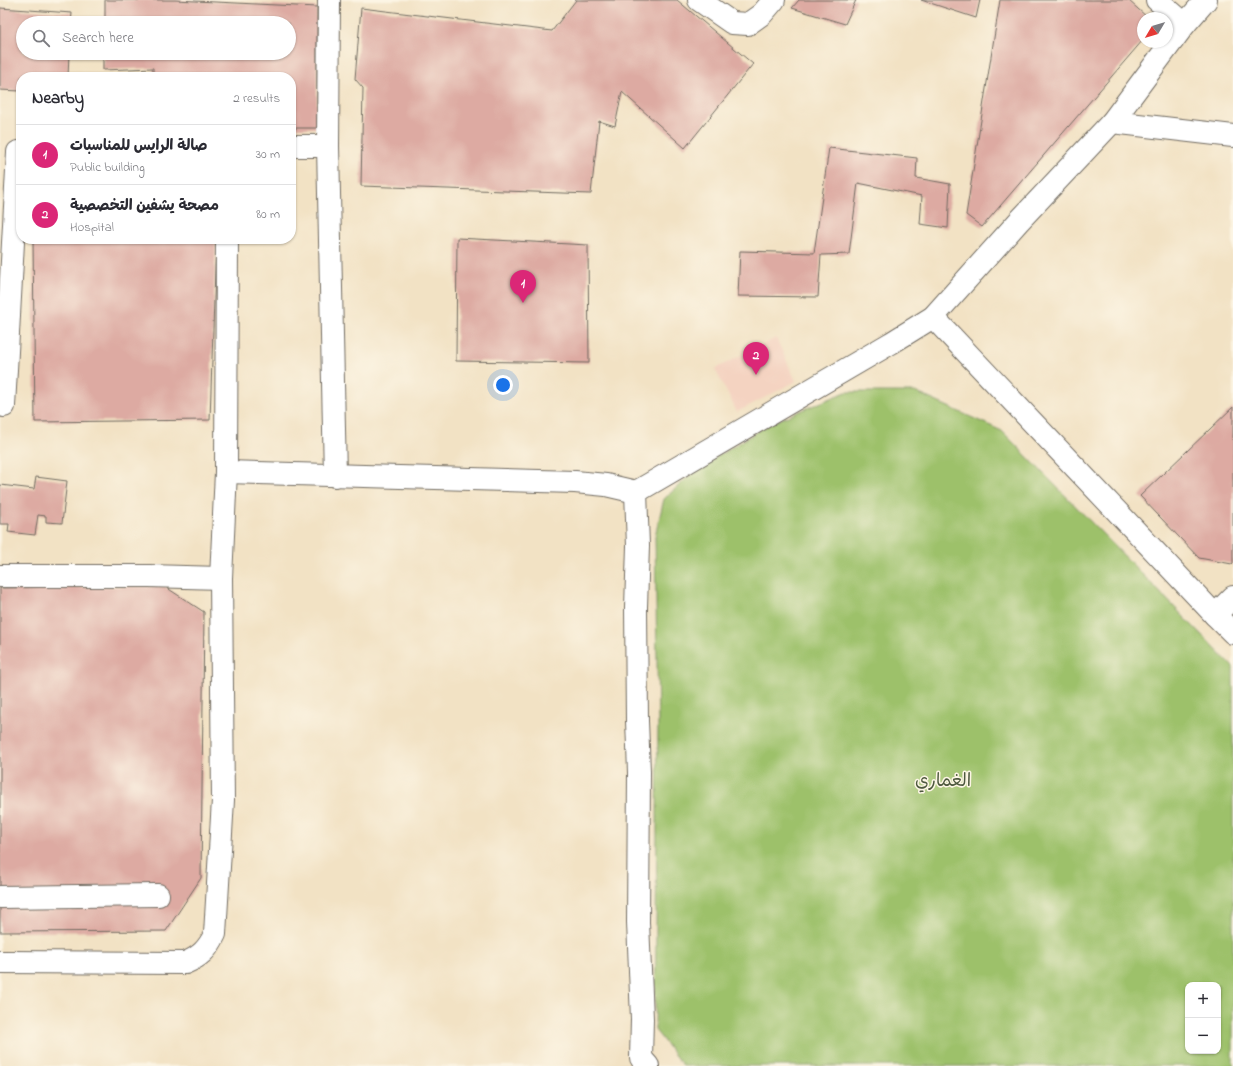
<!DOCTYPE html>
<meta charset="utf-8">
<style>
body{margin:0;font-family:"Indie Flower","Playpen Sans Arabic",sans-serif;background:#f2f2f3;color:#2b2b33}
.controls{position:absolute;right:12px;bottom:12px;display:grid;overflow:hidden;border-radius:8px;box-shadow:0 1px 3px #0004}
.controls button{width:36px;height:36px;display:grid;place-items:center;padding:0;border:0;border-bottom:1px solid #e1e1e2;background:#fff;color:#2b2b33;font:20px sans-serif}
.compass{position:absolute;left:1137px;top:12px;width:36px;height:36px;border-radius:50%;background:#fff;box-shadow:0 1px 3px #0004;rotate:232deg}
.you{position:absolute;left:503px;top:385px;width:14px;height:14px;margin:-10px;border:3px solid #fff;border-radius:50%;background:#1a73e8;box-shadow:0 0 0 6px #1a73e833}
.badge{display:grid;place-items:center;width:26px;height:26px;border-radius:50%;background:#db2777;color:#fff;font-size:13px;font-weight:700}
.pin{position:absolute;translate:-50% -33px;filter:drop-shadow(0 1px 2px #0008)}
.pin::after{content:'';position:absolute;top:21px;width:14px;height:12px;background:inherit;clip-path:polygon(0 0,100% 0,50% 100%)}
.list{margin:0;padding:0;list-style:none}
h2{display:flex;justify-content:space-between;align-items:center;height:52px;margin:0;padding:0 16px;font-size:17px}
h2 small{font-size:13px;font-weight:400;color:#7c7c81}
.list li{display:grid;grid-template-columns:26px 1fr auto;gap:12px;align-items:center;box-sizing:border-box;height:60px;padding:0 16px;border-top:1px solid #e1e1e2}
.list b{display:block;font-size:15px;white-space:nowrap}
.list p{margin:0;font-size:13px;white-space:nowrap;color:#7c7c81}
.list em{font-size:13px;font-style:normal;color:#7c7c81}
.icon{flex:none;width:22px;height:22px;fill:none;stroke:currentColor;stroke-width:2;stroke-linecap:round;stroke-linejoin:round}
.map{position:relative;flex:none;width:1233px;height:1066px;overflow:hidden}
.search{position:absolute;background:#fff;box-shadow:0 1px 3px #0004;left:16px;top:16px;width:280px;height:44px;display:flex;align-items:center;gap:10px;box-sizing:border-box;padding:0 14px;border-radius:22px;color:#7c7c81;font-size:15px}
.panel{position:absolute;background:#fff;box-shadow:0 1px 3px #0004;left:16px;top:72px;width:280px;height:172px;border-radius:16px}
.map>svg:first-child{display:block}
.built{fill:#f4d3c1}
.green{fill:#9dc16b;stroke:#64764b;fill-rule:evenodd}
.building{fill:#ddaaa2}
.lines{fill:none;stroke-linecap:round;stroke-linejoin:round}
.minor-casing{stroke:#716b61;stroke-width:24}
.minor{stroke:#fff;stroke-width:22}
.labels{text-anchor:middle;stroke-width:3;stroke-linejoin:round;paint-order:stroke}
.park-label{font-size:18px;fill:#4d583e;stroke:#fcf5e5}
</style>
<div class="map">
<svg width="1233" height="1066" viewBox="0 0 1233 1066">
<rect width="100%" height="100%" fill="#fcf5e5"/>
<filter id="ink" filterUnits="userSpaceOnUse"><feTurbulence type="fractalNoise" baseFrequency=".025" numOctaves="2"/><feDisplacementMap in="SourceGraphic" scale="8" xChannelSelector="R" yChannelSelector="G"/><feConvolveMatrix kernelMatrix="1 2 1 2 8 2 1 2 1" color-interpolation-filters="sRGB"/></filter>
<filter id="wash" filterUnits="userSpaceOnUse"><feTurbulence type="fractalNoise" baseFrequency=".012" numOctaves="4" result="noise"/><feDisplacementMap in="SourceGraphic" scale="16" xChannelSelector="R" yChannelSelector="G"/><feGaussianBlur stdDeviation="0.9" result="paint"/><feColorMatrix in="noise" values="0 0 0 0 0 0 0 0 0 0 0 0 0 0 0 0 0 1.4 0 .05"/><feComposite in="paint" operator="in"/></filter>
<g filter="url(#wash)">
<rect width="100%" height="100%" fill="#f2e2c4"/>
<!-- built -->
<path class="built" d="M 776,338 L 796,381 L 737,412 L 715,369 Z"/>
<!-- green -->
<path class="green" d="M 846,392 L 915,392 L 1002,431 L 1233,667 L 1233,1066 L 683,1066 L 655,1030 L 658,723 L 655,536 L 664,499 L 697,469 L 771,423 ZM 1188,985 L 1218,985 L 1218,1051 L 1188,1051 Z"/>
<g id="blocks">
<!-- building -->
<g class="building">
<path d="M 105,0 L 175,0 L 317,7 L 317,128 L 291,128 L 291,77 L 153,77 L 153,68 L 103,70 L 103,53 L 289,53 L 289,23 L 105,23 Z"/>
<path d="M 576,0 L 677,0 L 753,64 L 685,148 L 622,92 L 615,126 L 599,121 L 591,194 L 361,186 L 363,88 L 355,79 L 361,8 L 552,31 Z"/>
<path d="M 799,0 L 856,0 L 845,24 L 792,8 Z"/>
<path d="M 921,0 L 980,0 L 976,18 Z"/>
<path d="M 1000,0 L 1128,0 L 1148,18 L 1143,18 L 1143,40 L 982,227 L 966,215 Z"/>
<path d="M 0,8 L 72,13 L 71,23 L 23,23 L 23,53 L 69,53 L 68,77 L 21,77 L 21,91 L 0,90 Z"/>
<path d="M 829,148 L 917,158 L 916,178 L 950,184 L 948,228 L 920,224 L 922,196 L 858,183 L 849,254 L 821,255 L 818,297 L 738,296 L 740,251 L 814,253 Z"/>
<path d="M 457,238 L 588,245 L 589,363 L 456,361 Z"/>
<path d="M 33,239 L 216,239 L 210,420 L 35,422 Z"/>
<path d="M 1233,407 L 1233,563 L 1232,564 L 1199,558 L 1140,496 Z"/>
<path d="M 36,477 L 67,481 L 62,523 L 46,522 L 46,516 L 38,515 L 35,535 L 8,532 L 9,524 L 0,524 L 0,485 L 34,489 Z"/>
<path d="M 164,586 L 204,612 L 201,878 L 166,931 L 0,932 L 0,588 Z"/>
</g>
</g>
</g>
<g filter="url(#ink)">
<use href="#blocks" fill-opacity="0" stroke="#716b61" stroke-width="1"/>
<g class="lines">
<!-- minor casing -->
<g class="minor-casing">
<g id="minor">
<path d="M 329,0 L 328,146 L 335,476"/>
<path d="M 699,0 L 732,23 L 748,24 L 762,14 L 774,0"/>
<path d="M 1157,0 L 1185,24"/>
<path d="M 1112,122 L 1233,136"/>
<path d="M 291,146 L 328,146"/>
<path d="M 933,317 L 1215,615"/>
<path d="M 4,406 L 18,152"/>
<path d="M 226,472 L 575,482 L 606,485 L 636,492 L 891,343 L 933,317 L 1019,221 L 1112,122 L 1185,24 L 1206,0"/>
<path d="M 636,492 L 638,546 L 636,607 L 637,721 L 639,772 L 638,922 L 642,1019 L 641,1058 L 648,1066"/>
<path d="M 0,576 L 149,576 L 221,578"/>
<path d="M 1233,597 L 1215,615 L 1233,633"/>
<path d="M 0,897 L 158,895"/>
<path d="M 0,962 L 185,963 C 200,957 208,949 215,934 L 223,800 L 221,578 L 226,472 L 227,239"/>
</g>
</g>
<!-- minor -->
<use href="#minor" class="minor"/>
</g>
</g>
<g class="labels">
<!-- park labels -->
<g class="park-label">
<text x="943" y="786">الغماري</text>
</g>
</g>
</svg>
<div class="controls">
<button>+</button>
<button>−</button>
</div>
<svg class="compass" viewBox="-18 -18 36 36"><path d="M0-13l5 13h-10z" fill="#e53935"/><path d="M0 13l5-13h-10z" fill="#7c7c81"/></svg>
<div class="you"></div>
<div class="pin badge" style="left:523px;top:303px">1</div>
<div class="pin badge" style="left:756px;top:375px">2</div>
<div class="search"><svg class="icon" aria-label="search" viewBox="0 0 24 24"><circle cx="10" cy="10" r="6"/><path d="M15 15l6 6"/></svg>Search here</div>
<section class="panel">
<h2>Nearby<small>2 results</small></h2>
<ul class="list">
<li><span class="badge">1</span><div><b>صالة الرايس للمناسبات</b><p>Public building</p></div><em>30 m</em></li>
<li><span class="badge">2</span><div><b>مصحة يشفين التخصصية</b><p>Hospital</p></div><em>80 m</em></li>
</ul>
</section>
</div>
